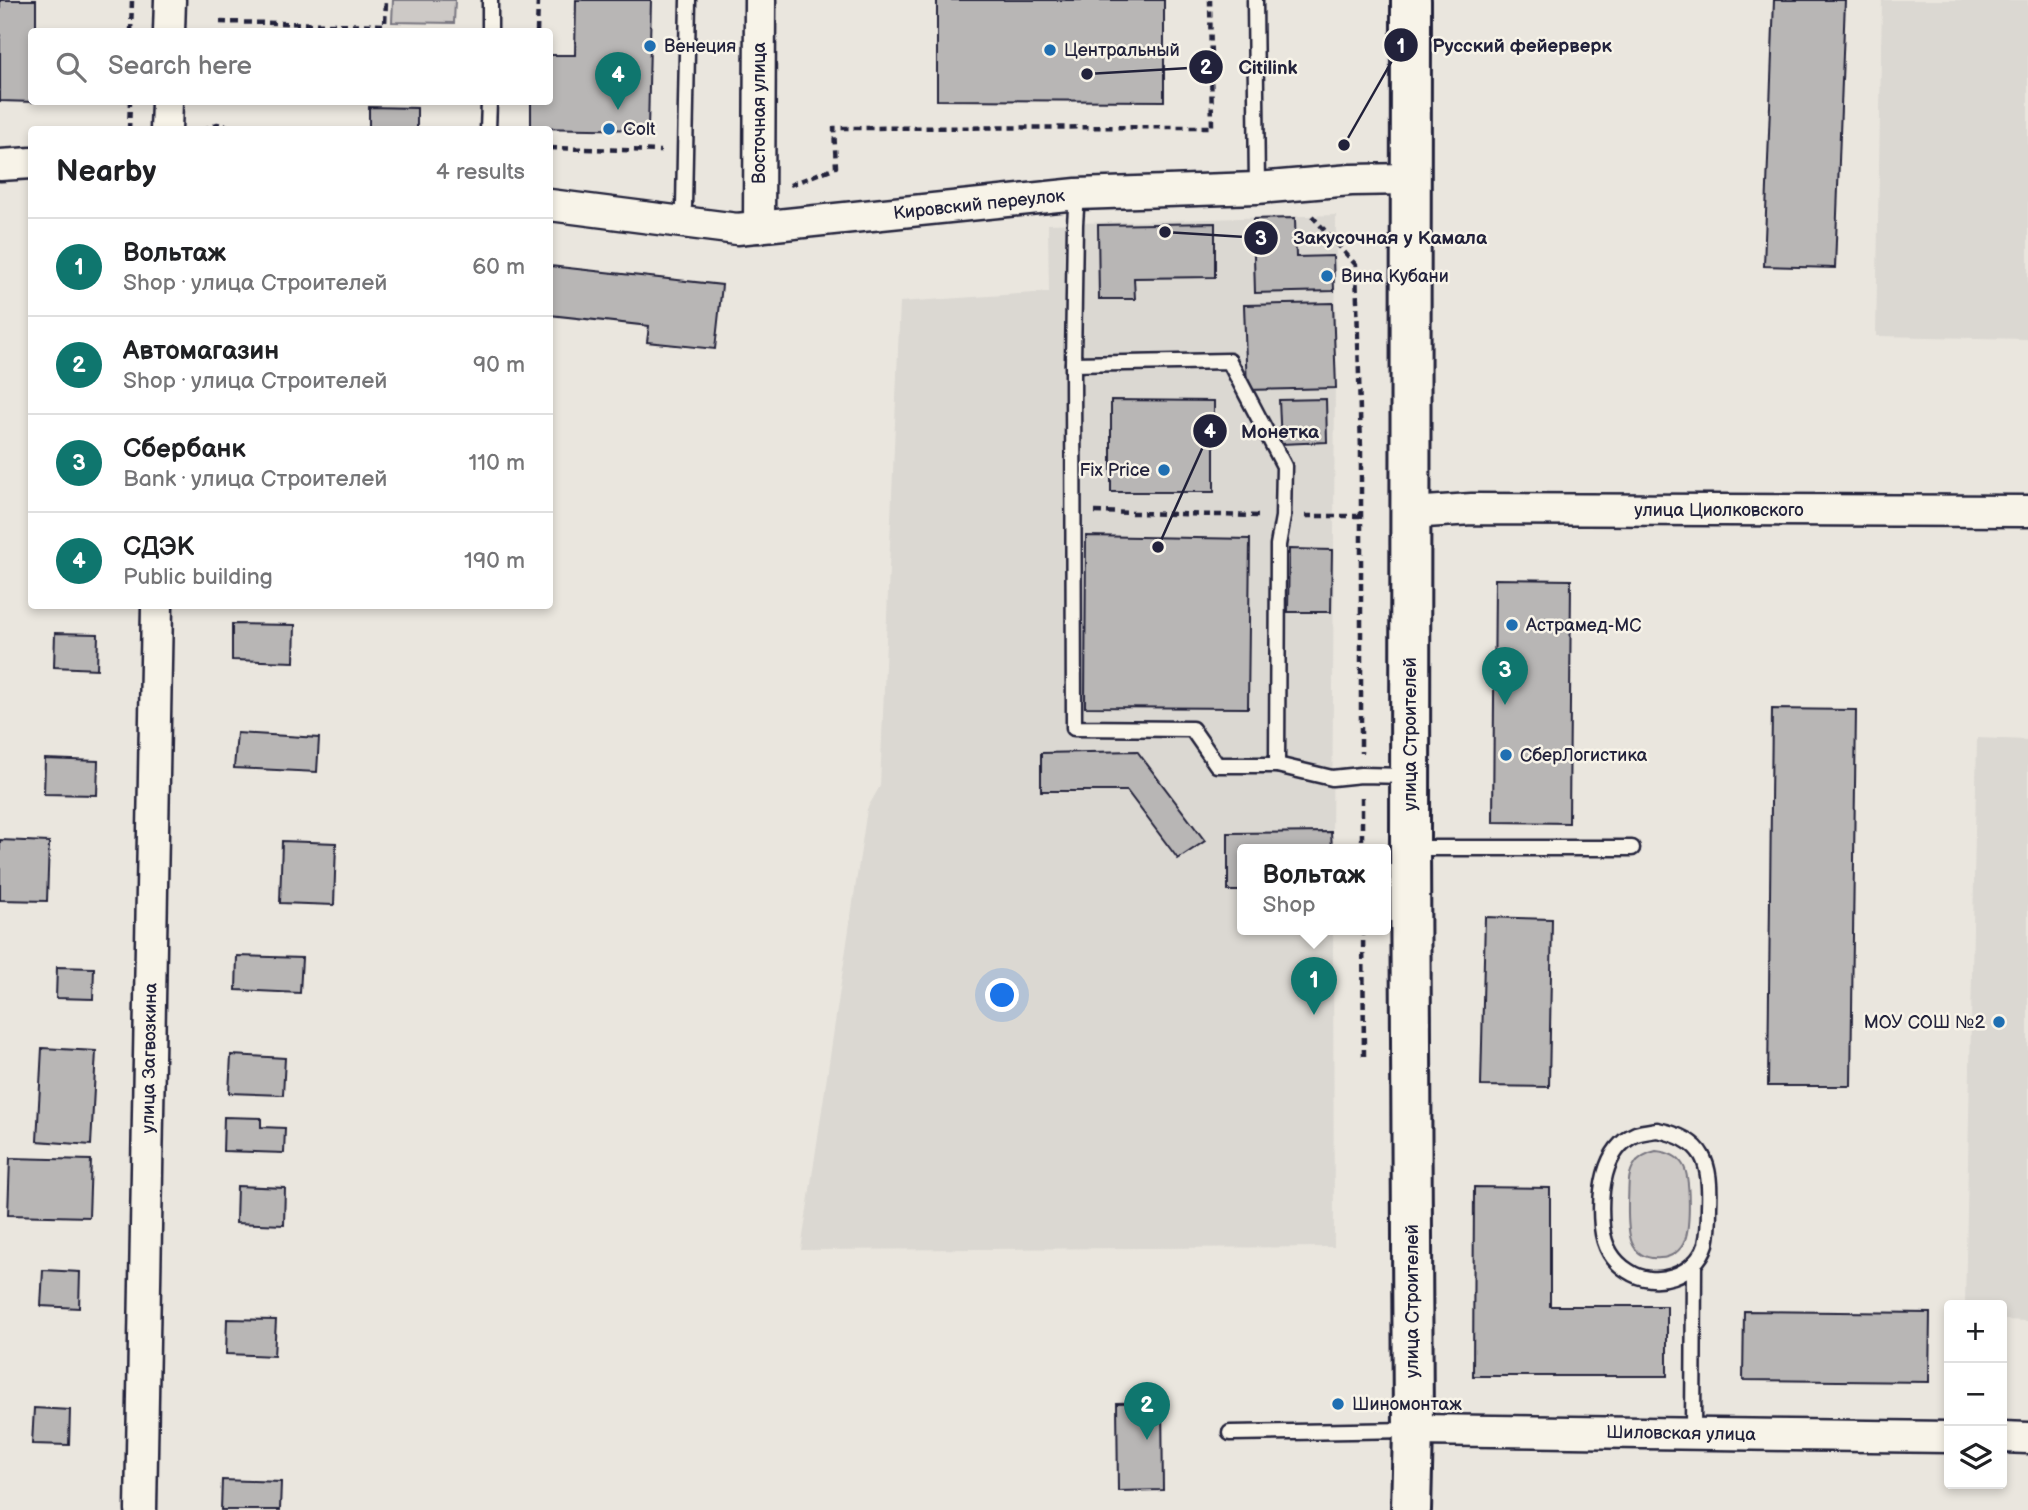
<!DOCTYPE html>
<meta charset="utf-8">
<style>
body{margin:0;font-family:"Balsamiq Sans",sans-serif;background:#f2f2f2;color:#202124}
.controls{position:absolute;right:21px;bottom:21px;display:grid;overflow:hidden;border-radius:7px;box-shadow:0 4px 10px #0003}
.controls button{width:63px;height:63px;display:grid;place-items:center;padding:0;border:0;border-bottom:2px solid #e0e0e0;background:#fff;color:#202124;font:35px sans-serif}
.you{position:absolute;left:1003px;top:996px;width:24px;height:24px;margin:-18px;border:5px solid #fff;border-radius:50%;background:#1a73e8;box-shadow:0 0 0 10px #1a73e833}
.badge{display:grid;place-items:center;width:46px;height:46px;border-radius:50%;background:#0f766e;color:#fff;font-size:23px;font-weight:700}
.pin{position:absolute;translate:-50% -58px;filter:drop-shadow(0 2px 4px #0008)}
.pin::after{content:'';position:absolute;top:37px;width:24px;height:21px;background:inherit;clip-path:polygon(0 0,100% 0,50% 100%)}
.popup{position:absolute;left:1237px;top:844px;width:154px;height:91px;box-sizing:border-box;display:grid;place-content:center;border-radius:7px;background:#fff;filter:drop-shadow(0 2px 5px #0005);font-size:23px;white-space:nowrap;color:#757577}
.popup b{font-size:26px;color:#202124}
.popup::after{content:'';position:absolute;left:50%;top:100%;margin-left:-14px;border:14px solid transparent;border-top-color:#fff}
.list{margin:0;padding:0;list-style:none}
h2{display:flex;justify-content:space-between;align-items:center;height:91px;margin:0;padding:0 28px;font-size:30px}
h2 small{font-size:23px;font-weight:400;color:#757577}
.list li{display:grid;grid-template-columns:46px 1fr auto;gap:21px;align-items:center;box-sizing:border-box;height:98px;padding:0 28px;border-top:2px solid #e0e0e0}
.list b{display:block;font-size:26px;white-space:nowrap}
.list p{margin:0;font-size:23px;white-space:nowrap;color:#757577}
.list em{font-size:23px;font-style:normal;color:#757577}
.icon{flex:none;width:38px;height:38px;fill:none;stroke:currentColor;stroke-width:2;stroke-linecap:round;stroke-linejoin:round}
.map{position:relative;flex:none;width:2028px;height:1510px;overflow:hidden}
.search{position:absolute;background:#fff;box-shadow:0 4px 10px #0003;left:28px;top:28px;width:525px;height:77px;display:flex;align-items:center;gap:18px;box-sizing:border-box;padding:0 24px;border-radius:7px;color:#757577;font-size:26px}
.panel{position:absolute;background:#fff;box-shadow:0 4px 10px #0003;left:28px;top:126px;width:525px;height:483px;border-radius:7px}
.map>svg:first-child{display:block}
.built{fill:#dbd8d2}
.green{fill:#cdc9c6;stroke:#787680;stroke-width:2}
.building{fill:#b8b6b5;stroke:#22223b;stroke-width:2}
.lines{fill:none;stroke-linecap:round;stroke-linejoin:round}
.service-casing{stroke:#22223b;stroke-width:19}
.minor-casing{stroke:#22223b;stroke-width:35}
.secondary-casing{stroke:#22223b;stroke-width:44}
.path{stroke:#22223b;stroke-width:4.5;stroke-dasharray:7 5;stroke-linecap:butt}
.service{stroke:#f7f3e8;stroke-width:14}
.minor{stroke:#f7f3e8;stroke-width:30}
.secondary{stroke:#f7f3e8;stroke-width:38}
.poi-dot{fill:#1f6fb2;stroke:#f7f3e8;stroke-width:2.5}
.labels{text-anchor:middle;stroke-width:5;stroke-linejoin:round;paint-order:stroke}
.poi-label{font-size:18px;fill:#22223b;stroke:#f7f3e8;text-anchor:start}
.street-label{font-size:18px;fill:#22223b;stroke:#f7f3e8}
.leader{fill:none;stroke:#22223b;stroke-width:2.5}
.callout-dot{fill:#22223b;stroke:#f7f3e8;stroke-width:2.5}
.mark-label{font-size:21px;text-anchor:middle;font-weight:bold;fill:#fff}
.callout-label{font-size:19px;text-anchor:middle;font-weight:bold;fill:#22223b;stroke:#f7f3e8;stroke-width:5;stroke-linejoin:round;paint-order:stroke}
</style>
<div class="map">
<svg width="2028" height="1510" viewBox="0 0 2028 1510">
<rect width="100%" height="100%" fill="#eae6de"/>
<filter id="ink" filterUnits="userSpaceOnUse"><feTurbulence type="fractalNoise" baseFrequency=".0143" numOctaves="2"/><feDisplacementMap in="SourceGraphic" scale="14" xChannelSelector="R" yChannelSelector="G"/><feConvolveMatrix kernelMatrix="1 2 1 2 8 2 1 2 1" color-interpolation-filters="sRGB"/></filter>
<g filter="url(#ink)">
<!-- built -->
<g class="built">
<path d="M 1882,0 L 2028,0 L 2028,339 L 1876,336 Z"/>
<path d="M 1336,215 L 1332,849 L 1242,849 L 1242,929 L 1333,929 L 1334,1247 L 801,1250 L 867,809 L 880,786 L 900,302 L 1049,292 L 1048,224 Z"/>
<path d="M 1977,738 L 2028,740 L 2028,1321 L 2002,1320 L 2002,1305 L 1965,1305 Z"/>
</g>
<!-- green -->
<g class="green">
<path d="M 393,0 L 455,0 L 454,23 L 392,22 Z"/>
<path d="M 1656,1151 C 1667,1152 1677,1155 1683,1165 C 1691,1177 1690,1227 1685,1240 C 1681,1251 1671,1258 1660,1258 C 1625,1261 1628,1225 1628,1202 C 1629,1190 1627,1175 1634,1165 C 1639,1156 1647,1153 1656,1151 Z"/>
</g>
<!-- building -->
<g class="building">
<path d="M 0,0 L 36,0 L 36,32 L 32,32 L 32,102 L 35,102 L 0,101 Z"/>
<path d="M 576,0 L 651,0 L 648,130 L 531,128 L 531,102 L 550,102 L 550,55 L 575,55 Z"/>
<path d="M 937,0 L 1164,0 L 1164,101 L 937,100 Z"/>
<path d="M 1774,0 L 1845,0 L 1835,268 L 1764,266 Z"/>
<path d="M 369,107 L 417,108 L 417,130 L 369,130 Z"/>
<path d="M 1295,218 L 1296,257 L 1333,256 L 1334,291 L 1255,293 L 1253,219 Z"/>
<path d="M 1215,223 L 1215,277 L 1134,278 L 1135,299 L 1099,299 L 1098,225 Z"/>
<path d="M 550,266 L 722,285 L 715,349 L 647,342 L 649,326 L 550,315 Z"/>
<path d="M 1333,303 L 1336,388 L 1247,390 L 1244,305 Z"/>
<path d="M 1326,399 L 1327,442 L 1281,444 L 1279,400 Z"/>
<path d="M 1111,400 L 1214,401 L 1214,492 L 1111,492 Z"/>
<path d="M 1086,536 L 1250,539 L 1248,708 L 1085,707 Z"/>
<path d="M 1289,549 L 1332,550 L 1331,612 L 1288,612 Z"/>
<path d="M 1495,579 L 1571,580 L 1569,823 L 1493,822 Z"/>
<path d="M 232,624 L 295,625 L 294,662 L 232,660 Z"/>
<path d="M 55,633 L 98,634 L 97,669 L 54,667 Z"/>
<path d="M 1772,709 L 1856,710 L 1851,1086 L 1768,1086 Z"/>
<path d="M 237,733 L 319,738 L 317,772 L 234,768 Z"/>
<path d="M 1137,751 L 1205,841 L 1178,859 L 1127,791 L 1041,791 L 1041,753 Z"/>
<path d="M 45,759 L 98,761 L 97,795 L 44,794 Z"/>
<path d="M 1331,832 L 1332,849 L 1242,849 L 1242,891 L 1228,891 L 1228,833 Z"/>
<path d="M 0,840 L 49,842 L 47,901 L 0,900 Z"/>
<path d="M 282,841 L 336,843 L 334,905 L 280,903 Z"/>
<path d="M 1485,917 L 1552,919 L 1549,1087 L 1481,1086 Z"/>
<path d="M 237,956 L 302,958 L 300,993 L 236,990 Z"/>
<path d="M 57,967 L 94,968 L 93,999 L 56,998 Z"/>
<path d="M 42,1048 L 96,1051 L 91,1145 L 37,1141 Z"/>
<path d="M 231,1055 L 285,1058 L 283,1095 L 229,1093 Z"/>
<path d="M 224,1117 L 261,1118 L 261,1127 L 285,1128 L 284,1153 L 223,1151 Z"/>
<path d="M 10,1158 L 91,1160 L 89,1217 L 8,1215 Z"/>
<path d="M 237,1186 L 285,1188 L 284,1225 L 236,1223 Z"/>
<path d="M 1474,1187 L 1550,1188 L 1550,1306 L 1667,1306 L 1667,1376 L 1473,1376 Z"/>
<path d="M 43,1270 L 80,1272 L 79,1308 L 41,1306 Z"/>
<path d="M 1744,1311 L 1930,1313 L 1929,1382 L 1743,1380 Z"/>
<path d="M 227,1319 L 276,1320 L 274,1356 L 226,1354 Z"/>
<path d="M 1162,1402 L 1163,1490 L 1118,1491 L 1117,1403 Z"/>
<path d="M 34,1408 L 70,1410 L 69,1445 L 32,1444 Z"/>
<path d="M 222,1480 L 281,1482 L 280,1510 L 221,1510 Z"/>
</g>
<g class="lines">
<!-- service casing -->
<g class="service-casing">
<g id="service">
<path d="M 1255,0 L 1257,188"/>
<path d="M 490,32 L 490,0"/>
<path d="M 488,130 L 489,102"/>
<path d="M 1077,194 L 1075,224 L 1073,364 L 1074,728 L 1192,729 L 1217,765 L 1277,765 L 1332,778 L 1361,775 L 1407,776"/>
<path d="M 684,206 L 688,0"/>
<path d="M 1073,364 L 1229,361 L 1284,466 L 1283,517 L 1278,545 L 1277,765"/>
<path d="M 1411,848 L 1632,848"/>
<path d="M 1657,1130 C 1705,1139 1711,1163 1709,1207 C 1709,1219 1709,1232 1706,1244 C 1696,1276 1654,1289 1628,1271 C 1612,1261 1604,1246 1602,1227 C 1599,1195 1602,1149 1636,1134 C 1642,1132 1651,1131 1657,1130 Z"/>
<path d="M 1230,1433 L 1411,1430"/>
<path d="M 1693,1433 L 1694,1264"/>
</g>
</g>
<!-- minor casing -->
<g class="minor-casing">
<g id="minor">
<path d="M 169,32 L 170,0"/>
<path d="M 166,130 L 167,102"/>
<path d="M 0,165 L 32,163"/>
<path d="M 550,205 L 737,229 L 1077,194 L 1257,188 L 1351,180 L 1410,179"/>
<path d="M 759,227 L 760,0"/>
<path d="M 1410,513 L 1472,509 L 2028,511"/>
<path d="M 1413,1430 L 1949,1437"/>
<path d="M 2002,1437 L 2028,1438"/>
<path d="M 141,1510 L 157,606"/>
</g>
</g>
<!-- secondary casing -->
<g class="secondary-casing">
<path id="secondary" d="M 1411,1510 L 1413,1430 L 1410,848 L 1411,0"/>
</g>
<!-- path -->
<g class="path">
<path d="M 220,22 L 385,25 L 386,0"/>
<path d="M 131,32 L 132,0"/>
<path d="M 537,32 L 538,0"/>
<path d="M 129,130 L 130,102"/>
<path d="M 202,130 L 217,124 L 247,130"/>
<path d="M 550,148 L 661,151"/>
<path d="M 790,185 L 836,167 L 834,128 L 1212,127 L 1210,0"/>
<path d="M 1312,216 L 1356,265 L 1361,450 L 1361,753"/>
<path d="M 1095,512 L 1258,516"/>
<path d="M 1305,516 L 1360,516"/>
<path d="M 1362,797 L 1362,849"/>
<path d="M 1363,929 L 1364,1057"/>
</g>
<!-- service -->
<use href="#service" class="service"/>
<!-- minor -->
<use href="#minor" class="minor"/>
<!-- secondary -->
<use href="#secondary" class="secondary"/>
</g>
</g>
<!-- markers -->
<g class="poi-dot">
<circle cx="650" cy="46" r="7"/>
<circle cx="1050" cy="50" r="7"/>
<circle cx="609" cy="129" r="7"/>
<circle cx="1327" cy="276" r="7"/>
<circle cx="1164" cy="470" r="7"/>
<circle cx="1512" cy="625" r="7"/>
<circle cx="1506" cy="755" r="7"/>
<circle cx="1999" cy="1022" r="7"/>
<circle cx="1338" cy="1404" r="7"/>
</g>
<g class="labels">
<!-- poi labels -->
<g class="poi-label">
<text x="664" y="52">Венеция</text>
<text x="1064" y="56">Центральный</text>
<text x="623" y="135">Colt</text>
<text x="1341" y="282">Вина Кубани</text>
<text x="1150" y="476" text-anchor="end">Fix Price</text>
<text x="1526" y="631">Астрамед-МС</text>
<text x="1520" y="761">СберЛогистика</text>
<text x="1985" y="1028" text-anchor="end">МОУ СОШ №2</text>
<text x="1352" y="1410">Шиномонтаж</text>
</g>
<!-- street labels -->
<g class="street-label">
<text transform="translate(759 113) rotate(-90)" y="6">Восточная улица</text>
<text transform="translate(979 204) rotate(-6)" y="6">Кировский переулок</text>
<text x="1719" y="516">улица Циолковского</text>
<text transform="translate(1410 734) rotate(-90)" y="6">улица Строителей</text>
<text transform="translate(149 1058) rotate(-89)" y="6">улица Загвозкина</text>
<text transform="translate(1412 1301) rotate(-90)" y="6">улица Строителей</text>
<text transform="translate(1681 1433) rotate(1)" y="6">Шиловская улица</text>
</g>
</g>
<!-- callouts -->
<path class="leader" d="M1344 145L1401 45M1087 74L1206 67M1165 232L1261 238M1158 547L1210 431"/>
<g class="callout-dot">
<circle cx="1344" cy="145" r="7"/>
<circle cx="1087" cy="74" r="7"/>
<circle cx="1165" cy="232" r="7"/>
<circle cx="1158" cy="547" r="7"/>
<circle cx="1401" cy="45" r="18"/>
<circle cx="1206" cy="67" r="18"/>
<circle cx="1261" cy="238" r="18"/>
<circle cx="1210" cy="431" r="18"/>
</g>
<g class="mark-label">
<text x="1401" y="53">1</text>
<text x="1206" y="74">2</text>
<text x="1261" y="245">3</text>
<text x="1210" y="438">4</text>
</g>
<g class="callout-label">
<text x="1522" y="52">Русский фейерверк</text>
<text x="1268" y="74">Citilink</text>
<text x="1390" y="244">Закусочная у Камала</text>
<text x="1280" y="438">Монетка</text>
</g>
</svg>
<div class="controls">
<button>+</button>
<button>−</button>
<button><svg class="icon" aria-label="layers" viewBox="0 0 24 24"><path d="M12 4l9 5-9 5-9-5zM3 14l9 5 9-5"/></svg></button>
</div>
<div class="you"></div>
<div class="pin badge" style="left:1314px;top:1015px">1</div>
<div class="popup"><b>Вольтаж</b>Shop</div>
<div class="pin badge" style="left:1147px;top:1440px">2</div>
<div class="pin badge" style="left:1505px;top:705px">3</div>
<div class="pin badge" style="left:618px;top:110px">4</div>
<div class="search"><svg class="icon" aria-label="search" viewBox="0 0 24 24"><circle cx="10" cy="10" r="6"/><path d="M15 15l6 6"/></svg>Search here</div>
<section class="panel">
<h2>Nearby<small>4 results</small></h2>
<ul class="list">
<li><span class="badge">1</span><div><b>Вольтаж</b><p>Shop · улица Строителей</p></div><em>60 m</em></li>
<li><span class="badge">2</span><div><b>Автомагазин</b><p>Shop · улица Строителей</p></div><em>90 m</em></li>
<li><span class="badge">3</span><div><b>Сбербанк</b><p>Bank · улица Строителей</p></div><em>110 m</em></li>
<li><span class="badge">4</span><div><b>СДЭК</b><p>Public building</p></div><em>190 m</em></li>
</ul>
</section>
</div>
